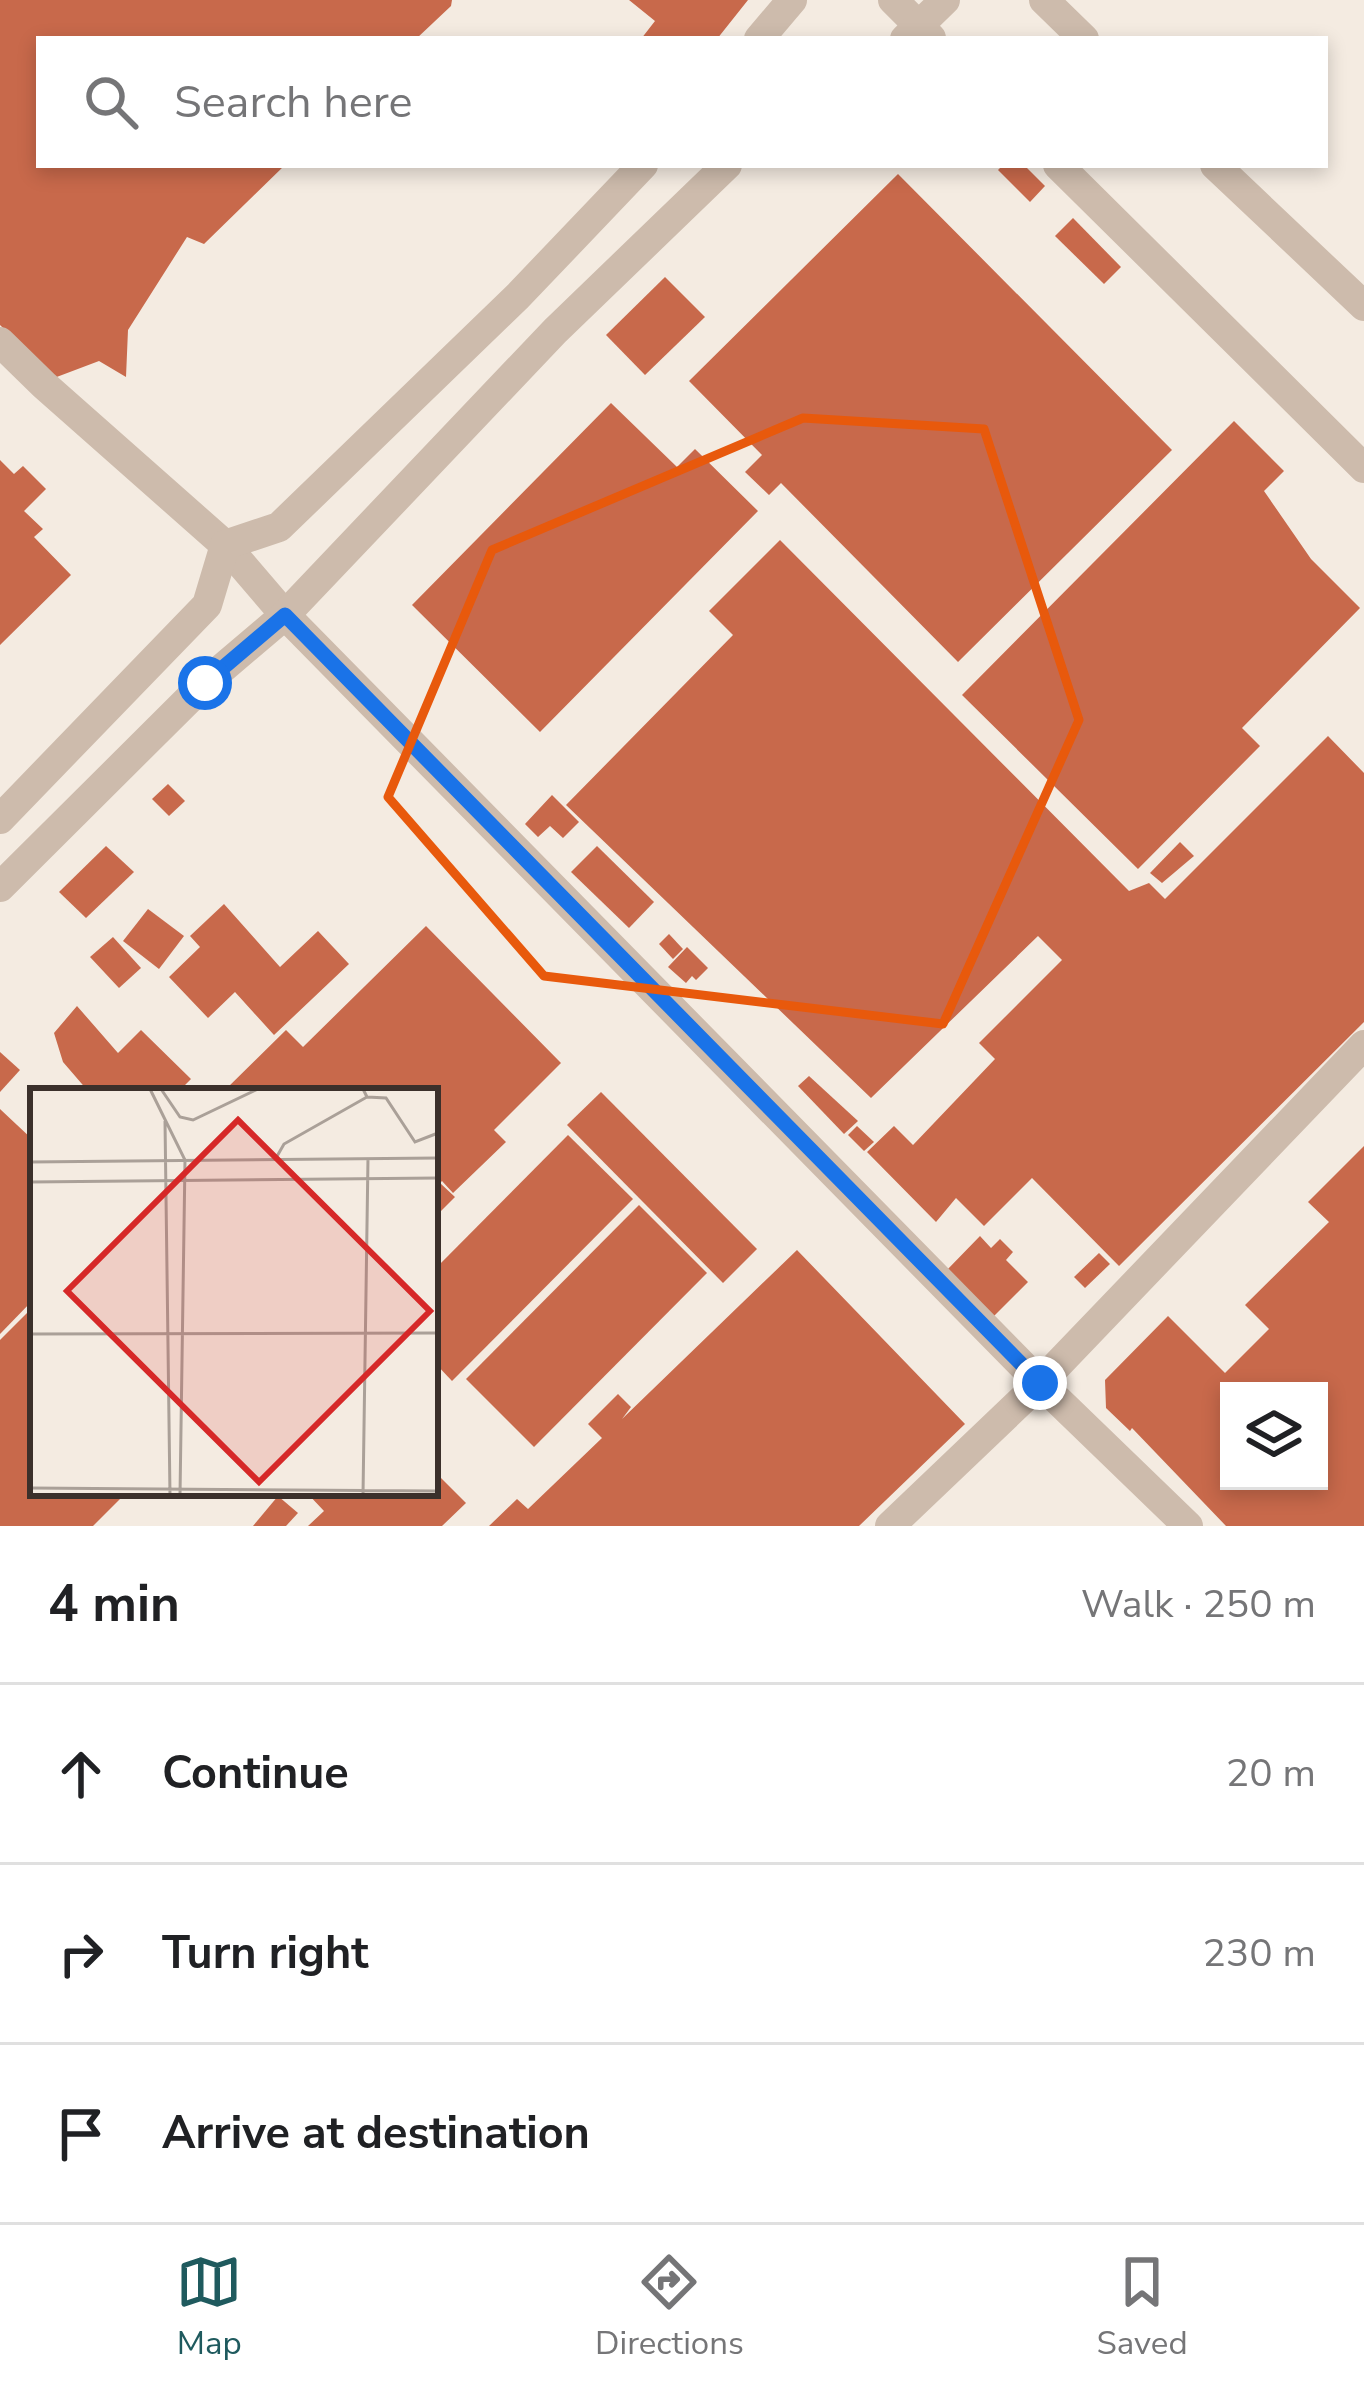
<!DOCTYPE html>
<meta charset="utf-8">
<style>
body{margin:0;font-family:"Nunito Sans",sans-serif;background:#f2f2f2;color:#202124}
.controls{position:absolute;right:36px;bottom:36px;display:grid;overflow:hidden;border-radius:0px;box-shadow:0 6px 18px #0003}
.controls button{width:108px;height:108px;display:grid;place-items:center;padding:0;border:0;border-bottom:3px solid #e0e0e0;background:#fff;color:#202124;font:60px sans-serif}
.stop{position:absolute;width:36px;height:36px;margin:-27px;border:9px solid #1a73e8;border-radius:50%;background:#fff}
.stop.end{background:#1a73e8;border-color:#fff;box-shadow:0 3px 12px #0008}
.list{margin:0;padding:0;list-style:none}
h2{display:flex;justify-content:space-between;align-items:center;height:156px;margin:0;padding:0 48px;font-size:51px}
h2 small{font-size:39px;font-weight:400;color:#757577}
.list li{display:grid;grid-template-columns:78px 1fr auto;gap:36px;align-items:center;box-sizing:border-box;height:180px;padding:0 48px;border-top:3px solid #e0e0e0}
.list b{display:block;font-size:45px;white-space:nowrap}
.list em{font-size:39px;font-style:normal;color:#757577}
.icon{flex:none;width:66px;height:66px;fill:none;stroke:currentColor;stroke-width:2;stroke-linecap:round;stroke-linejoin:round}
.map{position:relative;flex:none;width:1364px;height:1526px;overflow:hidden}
.search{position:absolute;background:#fff;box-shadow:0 6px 18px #0003;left:36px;right:36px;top:36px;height:132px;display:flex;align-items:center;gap:30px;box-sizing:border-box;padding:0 42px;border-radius:0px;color:#757577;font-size:45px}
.sheet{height:696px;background:#fff}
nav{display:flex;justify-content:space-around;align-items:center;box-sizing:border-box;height:168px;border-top:3px solid #e0e0e0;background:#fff;font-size:33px;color:#757577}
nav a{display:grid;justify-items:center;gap:6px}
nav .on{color:#1f5a5e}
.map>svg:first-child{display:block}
.building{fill:#c8694b;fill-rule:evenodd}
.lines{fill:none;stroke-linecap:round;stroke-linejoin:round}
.minor{stroke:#cdbbac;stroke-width:30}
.route{stroke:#1a73e8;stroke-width:15}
.marked{fill:none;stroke:#e8590c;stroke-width:9;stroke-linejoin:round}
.inset-road{fill:none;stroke:#aaa098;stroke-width:3}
.view{fill:#d62828;fill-opacity:0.15;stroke:#d62828;stroke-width:6}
.inset-edge{fill:none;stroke:#3b302b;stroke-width:6}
</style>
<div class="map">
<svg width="1364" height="1526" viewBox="0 0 1364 1526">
<rect width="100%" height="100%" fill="#f4ebe1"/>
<!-- building -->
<g class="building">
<path d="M 0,0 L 452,0 L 451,6 L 416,39 L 39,39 L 39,165 L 285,165 L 204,244 L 187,237 L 128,330 L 126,377 L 99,361 L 54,378 L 0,325 Z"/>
<path d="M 629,0 L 748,0 L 717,39 L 641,39 L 655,21 Z"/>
<path d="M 1003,165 L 1024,165 L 1045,186 L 1030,202 L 998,170 Z"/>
<path d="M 898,174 L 1172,450 L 958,662 L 781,483 L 769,495 L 745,472 L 762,455 L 689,381 Z"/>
<path d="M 1073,218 L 1121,267 L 1104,284 L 1055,236 Z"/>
<path d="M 665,277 L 705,317 L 645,375 L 606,335 Z"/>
<path d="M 611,403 L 677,467 L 695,449 L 758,511 L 540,732 L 412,605 Z"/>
<path d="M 1234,421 L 1284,471 L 1264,491 L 1311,559 L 1360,608 L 1242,728 L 1260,746 L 1138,869 L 962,695 Z"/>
<path d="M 0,460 L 14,474 L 23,466 L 46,489 L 24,511 L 43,529 L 34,537 L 71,575 L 0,645 Z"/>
<path d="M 780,540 L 1129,891 L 1149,883 L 1165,899 L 1328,736 L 1364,773 L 1364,1022 L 1119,1266 L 1032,1178 L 984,1226 L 956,1198 L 936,1222 L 867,1152 L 894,1126 L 913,1145 L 995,1059 L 979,1043 L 1062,960 L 1038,936 L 871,1098 L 566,805 L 733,635 L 709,611 Z"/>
<path d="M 168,784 L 185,801 L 169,816 L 152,799 Z"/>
<path d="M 552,795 L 579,822 L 563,838 L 550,826 L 538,837 L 525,824 Z"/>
<path d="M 1180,842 L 1194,856 L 1162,883 L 1150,873 Z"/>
<path d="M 106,846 L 134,872 L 86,918 L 59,892 Z"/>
<path d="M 597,846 L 654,902 L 629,928 L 571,872 Z"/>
<path d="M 224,904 L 280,967 L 318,931 L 349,964 L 274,1035 L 235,992 L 208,1018 L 169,977 L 200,947 L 190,936 Z"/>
<path d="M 148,909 L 184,936 L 159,969 L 123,941 Z"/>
<path d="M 426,926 L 561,1063 L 494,1130 L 506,1142 L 453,1193 L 442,1181 L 440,1183 L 455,1197 L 435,1217 L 435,1091 L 224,1091 L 286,1030 L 303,1047 Z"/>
<path d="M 669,934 L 683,949 L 673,959 L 659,944 Z"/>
<path d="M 113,937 L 141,968 L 119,988 L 90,957 Z"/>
<path d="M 687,947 L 708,968 L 696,980 L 692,976 L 686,983 L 668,967 Z"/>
<path d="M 77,1006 L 118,1053 L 141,1030 L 191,1079 L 179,1091 L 88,1091 L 63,1062 L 54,1033 Z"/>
<path d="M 0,1052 L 20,1070 L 0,1092 Z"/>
<path d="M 809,1076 L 858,1121 L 844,1134 L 798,1086 Z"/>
<path d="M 601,1092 L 757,1249 L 723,1283 L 567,1125 Z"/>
<path d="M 0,1109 L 33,1140 L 33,1300 L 0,1334 Z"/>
<path d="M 857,1126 L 874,1142 L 864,1151 L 848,1135 Z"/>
<path d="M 568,1135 L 633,1199 L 452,1381 L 435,1363 L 435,1269 Z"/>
<path d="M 1364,1146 L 1364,1526 L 1226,1526 L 1132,1428 L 1130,1431 L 1106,1408 L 1105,1380 L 1168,1316 L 1225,1373 L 1269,1329 L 1245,1305 L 1329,1222 L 1308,1202 ZM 1229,1391 L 1319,1391 L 1319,1481 L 1229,1481 Z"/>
<path d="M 639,1205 L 707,1273 L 534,1447 L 466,1379 Z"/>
<path d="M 980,1236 L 991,1248 L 1000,1239 L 1013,1252 L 1006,1260 L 1028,1282 L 993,1317 L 946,1271 Z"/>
<path d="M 797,1250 L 965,1424 L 859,1526 L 489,1526 L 517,1499 L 528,1509 L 602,1438 L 588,1424 L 618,1394 L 631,1407 L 622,1419 Z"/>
<path d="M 1099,1253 L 1110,1264 L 1085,1288 L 1074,1277 Z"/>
<path d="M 33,1307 L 33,1493 L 126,1493 L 93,1526 L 0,1526 L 0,1340 Z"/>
<path d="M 435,1472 L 466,1503 L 442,1526 L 308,1526 L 324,1511 L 307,1493 L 435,1493 Z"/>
<path d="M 278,1496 L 298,1513 L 286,1526 L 253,1526 Z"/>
</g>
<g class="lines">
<!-- minor -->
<g class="minor">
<path d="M 893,0 L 931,38"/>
<path d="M 1044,0 L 1084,39"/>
<path d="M 759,39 L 792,0"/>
<path d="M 905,39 L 945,0"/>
<path d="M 1058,165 L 1364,468"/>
<path d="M 1215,165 L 1364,306"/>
<path d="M 0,342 L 44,385 L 225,545 L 285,615 L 1040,1383 L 1188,1526"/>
<path d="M 0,819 L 207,605 L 225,545 L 279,527 L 518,296 L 643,165"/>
<path d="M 0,887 L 205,683 L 285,615 L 555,331 L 727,165"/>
<path d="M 890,1526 L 1040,1383 L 1364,1045"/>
</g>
</g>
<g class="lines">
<!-- route -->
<path class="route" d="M 205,683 L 285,615 L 1040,1383"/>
</g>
<!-- marked area -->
<path class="marked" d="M 803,418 L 984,429 L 1079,720 L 943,1024 L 544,976 L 388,797 L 492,550 Z"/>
<!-- overview -->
<g transform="translate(30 1088)">
<rect width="408" height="408" fill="#f4ebe1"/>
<path class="inset-road" d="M 120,1 L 155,72 L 150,407M 131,1 L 150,29 L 163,32 L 228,1M 337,9 L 356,10 L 385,54 L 408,45M 135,33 L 140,407M 246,70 L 254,56 L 337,9 L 333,1M 0,74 L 408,70M 0,94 L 408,90M 0,246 L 408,245M 0,400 L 408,403M 333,407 L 338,70"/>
<path class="view" d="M 208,32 L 400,223 L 229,394 L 37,203 Z"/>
<rect width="408" height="408" class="inset-edge"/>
</g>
</svg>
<div class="controls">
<button><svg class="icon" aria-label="layers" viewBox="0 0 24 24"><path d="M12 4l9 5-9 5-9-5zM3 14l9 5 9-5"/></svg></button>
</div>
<div class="stop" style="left:205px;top:683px"></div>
<div class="stop end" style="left:1040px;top:1383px"></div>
<div class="search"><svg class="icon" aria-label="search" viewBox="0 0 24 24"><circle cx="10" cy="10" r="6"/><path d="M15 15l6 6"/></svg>Search here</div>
</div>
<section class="sheet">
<h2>4 min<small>Walk · 250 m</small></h2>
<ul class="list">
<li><svg class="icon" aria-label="ahead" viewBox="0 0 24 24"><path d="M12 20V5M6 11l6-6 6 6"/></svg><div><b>Continue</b></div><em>20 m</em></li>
<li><svg class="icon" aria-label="right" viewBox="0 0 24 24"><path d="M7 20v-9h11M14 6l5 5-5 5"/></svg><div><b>Turn right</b></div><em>230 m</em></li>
<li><svg class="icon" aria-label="arrive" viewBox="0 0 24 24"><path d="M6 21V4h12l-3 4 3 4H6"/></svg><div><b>Arrive at destination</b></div></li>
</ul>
</section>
<nav>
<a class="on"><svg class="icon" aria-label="map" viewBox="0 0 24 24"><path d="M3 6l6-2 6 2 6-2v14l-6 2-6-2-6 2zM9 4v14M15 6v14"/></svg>Map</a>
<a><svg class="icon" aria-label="directions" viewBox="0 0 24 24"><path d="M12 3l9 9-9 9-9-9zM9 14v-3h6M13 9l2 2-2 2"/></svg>Directions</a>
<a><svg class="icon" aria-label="saved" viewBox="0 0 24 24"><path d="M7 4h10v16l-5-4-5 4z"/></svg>Saved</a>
</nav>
